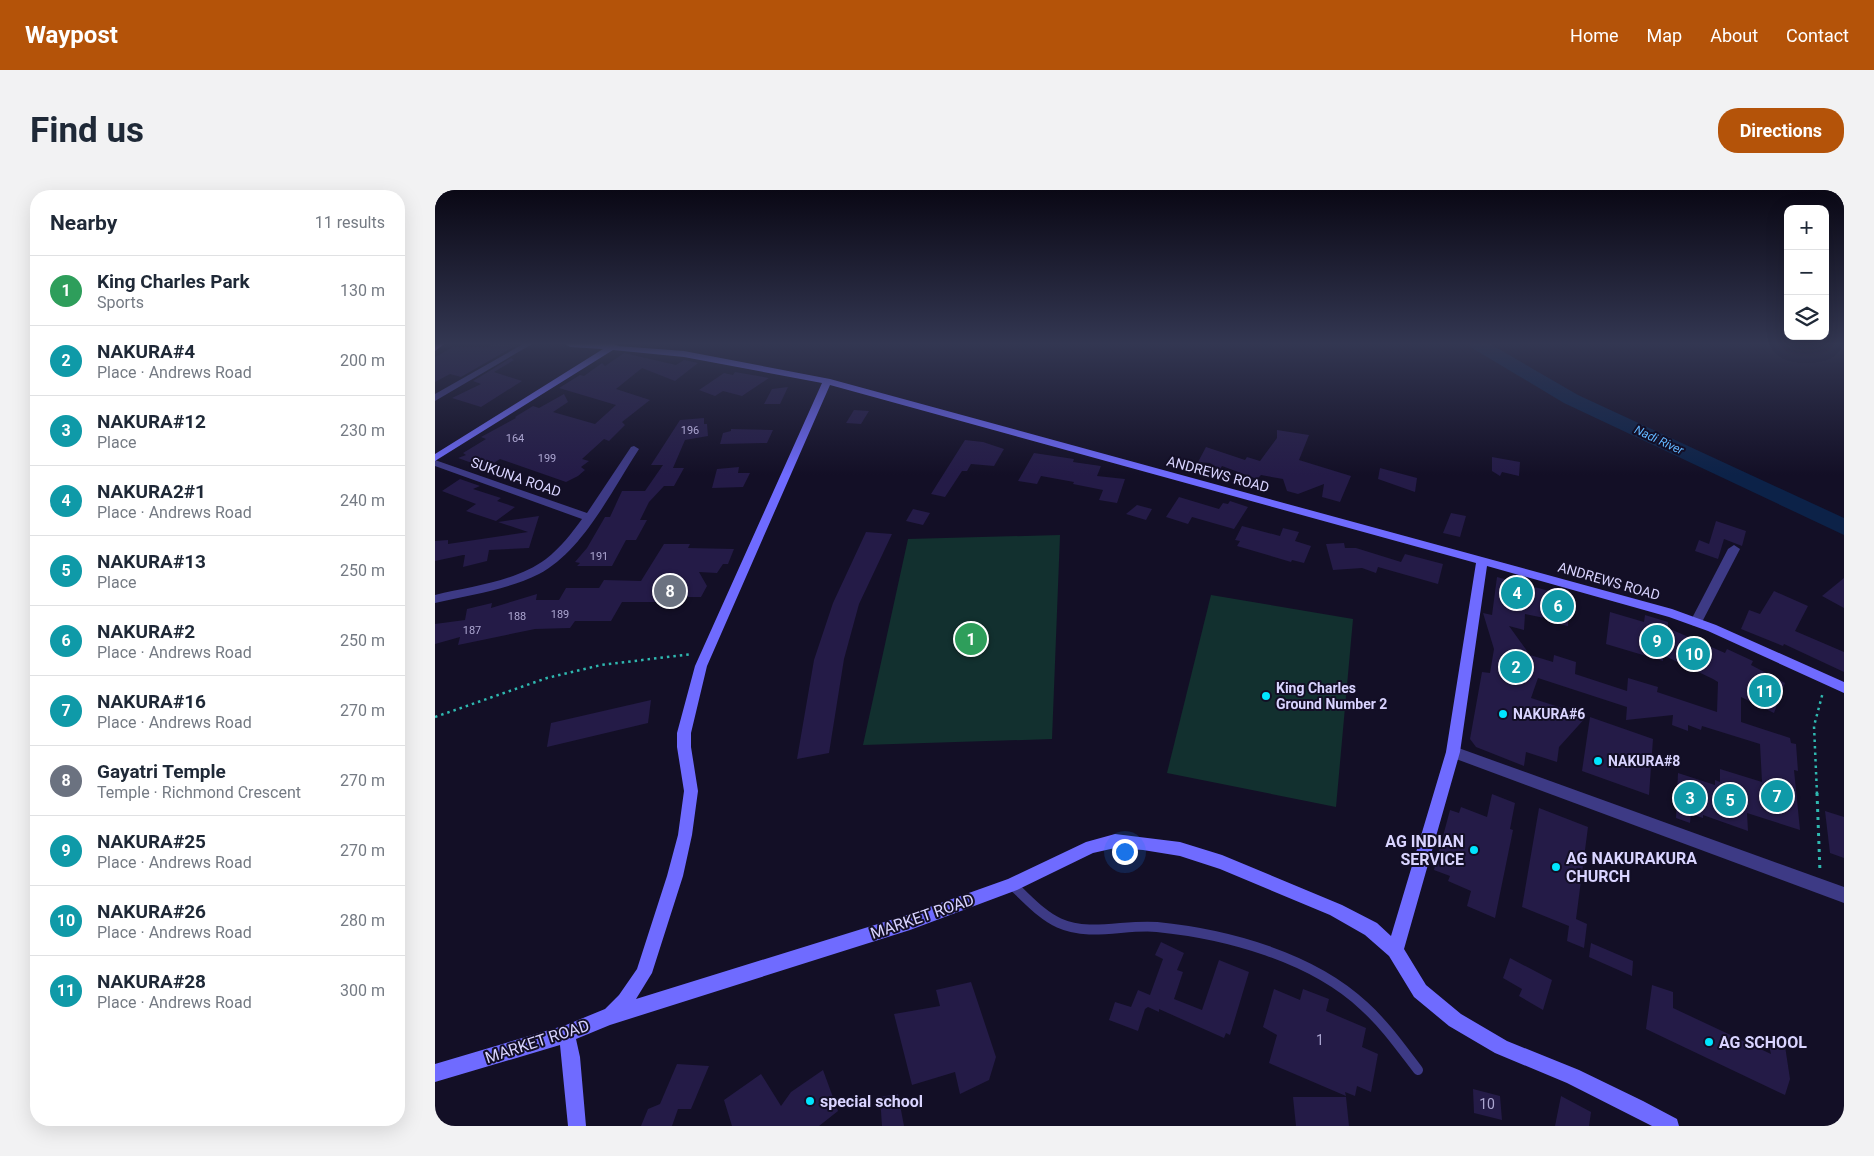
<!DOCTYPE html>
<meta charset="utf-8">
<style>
body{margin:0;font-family:Roboto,sans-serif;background:#f2f2f3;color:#1f2937}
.controls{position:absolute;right:15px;top:15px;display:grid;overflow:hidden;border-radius:10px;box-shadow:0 5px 20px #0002}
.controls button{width:45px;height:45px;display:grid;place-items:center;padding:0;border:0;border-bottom:1px solid #e0e1e3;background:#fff;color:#1f2937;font:25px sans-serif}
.you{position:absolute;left:689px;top:661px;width:18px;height:18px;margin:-12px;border:4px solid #fff;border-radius:50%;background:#1a73e8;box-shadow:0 0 0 8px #1a73e833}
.badge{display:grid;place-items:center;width:32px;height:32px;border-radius:50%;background:#b45309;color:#fff;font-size:16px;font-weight:700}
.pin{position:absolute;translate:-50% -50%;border:2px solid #fff;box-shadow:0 1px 5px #0006}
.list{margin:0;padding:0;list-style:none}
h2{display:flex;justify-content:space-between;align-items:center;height:65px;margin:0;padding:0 20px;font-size:21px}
h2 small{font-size:16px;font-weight:400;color:#747a83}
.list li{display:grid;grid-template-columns:32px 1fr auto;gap:15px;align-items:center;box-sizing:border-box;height:70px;padding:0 20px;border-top:1px solid #e0e1e3}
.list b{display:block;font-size:19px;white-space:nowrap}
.list p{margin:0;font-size:16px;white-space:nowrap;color:#747a83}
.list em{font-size:16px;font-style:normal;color:#747a83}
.icon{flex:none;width:28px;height:28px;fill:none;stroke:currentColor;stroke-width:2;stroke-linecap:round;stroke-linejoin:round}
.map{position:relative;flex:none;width:1409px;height:936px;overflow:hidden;border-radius:20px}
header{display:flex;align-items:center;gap:30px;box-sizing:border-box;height:70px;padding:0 25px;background:#b45309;color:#fff}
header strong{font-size:24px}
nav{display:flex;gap:28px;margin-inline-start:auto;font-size:18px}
.intro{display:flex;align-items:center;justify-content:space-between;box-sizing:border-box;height:120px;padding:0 30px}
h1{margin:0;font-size:35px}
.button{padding:12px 22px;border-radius:20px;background:#b45309;color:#fff;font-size:18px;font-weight:700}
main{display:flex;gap:30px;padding:0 30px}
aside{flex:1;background:#fff;border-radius:20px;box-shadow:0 5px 20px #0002}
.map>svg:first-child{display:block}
.green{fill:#12302f}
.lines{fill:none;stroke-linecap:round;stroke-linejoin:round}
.river{fill:#0c2248;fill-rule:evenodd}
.building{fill:#241b47}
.path-far1{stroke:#2fb8b0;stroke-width:2.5;stroke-dasharray:2.5 4;stroke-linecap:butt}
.path{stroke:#2fb8b0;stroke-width:3;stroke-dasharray:3 5;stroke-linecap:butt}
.lane{stroke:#3d3a85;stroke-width:10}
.street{fill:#3d3a85;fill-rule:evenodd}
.secondary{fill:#6f6bff;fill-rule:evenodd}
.primary{fill:#c25bff;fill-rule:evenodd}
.poi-dot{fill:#00e5ff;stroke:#130f26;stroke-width:2}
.labels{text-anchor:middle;stroke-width:4;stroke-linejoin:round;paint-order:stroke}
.number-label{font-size:11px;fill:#aca6d1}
.far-water-label{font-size:12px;font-style:italic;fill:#62b6ff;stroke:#130f26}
.street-label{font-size:14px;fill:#d9d4ff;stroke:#130f26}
.poi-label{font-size:14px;font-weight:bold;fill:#d9d4ff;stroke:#130f26;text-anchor:start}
.near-number-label{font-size:14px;fill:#aca6d1}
.near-poi-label{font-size:16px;font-weight:bold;fill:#d9d4ff;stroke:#130f26;text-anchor:start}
.near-street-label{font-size:16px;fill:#d9d4ff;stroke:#130f26}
</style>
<header>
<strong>Waypost</strong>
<nav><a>Home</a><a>Map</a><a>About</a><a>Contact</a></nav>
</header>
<div class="intro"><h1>Find us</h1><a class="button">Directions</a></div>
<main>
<aside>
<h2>Nearby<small>11 results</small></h2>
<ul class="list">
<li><span class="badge" style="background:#2e9e5b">1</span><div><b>King Charles Park</b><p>Sports</p></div><em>130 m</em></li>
<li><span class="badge" style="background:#0f9aa8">2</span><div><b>NAKURA#4</b><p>Place · Andrews Road</p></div><em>200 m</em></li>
<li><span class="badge" style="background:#0f9aa8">3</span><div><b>NAKURA#12</b><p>Place</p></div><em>230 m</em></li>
<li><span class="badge" style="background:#0f9aa8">4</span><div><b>NAKURA2#1</b><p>Place · Andrews Road</p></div><em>240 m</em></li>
<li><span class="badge" style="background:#0f9aa8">5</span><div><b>NAKURA#13</b><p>Place</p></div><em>250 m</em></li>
<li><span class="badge" style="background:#0f9aa8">6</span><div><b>NAKURA#2</b><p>Place · Andrews Road</p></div><em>250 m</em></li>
<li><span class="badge" style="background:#0f9aa8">7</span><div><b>NAKURA#16</b><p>Place · Andrews Road</p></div><em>270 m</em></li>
<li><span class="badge" style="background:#6b7280">8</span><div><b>Gayatri Temple</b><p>Temple · Richmond Crescent</p></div><em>270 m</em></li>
<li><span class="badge" style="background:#0f9aa8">9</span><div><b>NAKURA#25</b><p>Place · Andrews Road</p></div><em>270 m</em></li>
<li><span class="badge" style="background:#0f9aa8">10</span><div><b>NAKURA#26</b><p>Place · Andrews Road</p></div><em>280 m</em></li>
<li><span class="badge" style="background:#0f9aa8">11</span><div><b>NAKURA#28</b><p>Place · Andrews Road</p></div><em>300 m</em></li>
</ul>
</aside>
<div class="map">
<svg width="1409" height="936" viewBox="0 0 1409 936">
<rect width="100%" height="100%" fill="#130f26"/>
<!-- green -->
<g class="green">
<path d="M 625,345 L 617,549 L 428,555 L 473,349 Z"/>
<path d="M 776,405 L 918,429 L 901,617 L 732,583 Z"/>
</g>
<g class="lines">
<!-- river -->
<path class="river" d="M 1034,154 L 1055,154 L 1143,205 L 1409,328 L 1409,345 L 1129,213 L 1037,158 Z"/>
</g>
<!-- building -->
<g class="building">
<path d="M 59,154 L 80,156 L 26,187 L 15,184 L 0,192 L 0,167 L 18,157 L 54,157 Z"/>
<path d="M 189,163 L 241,175 L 249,170 L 263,173 L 240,191 L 207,178 L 181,199 L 215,210 L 187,232 L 190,235 L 174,251 L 169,249 L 147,269 L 154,271 L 146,277 L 150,280 L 143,286 L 131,292 L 65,269 L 51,278 L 23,268 L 31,265 L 28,263 L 51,249 L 46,247 L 81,228 L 80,227 L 98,216 L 104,218 L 129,204 L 133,212 L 118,222 L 160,234 L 181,215 L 124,198 L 145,185 L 149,186 L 167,173 L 170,176 Z"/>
<path d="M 76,168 L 79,170 L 59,182 L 87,191 L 46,217 L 17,208 L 46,194 L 38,191 Z"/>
<path d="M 300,182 L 334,188 L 307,206 L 288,201 L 280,206 L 264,200 L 289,183 L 298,185 Z"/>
<path d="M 353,197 L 345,214 L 329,214 L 337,199 Z"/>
<path d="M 419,220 L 434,221 L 426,234 L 411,233 Z"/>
<path d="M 269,228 L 269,234 L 272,234 L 273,246 L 250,250 L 238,278 L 249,278 L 239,296 L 229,296 L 214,312 L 205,330 L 212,330 L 201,350 L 191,350 L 177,376 L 142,376 L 145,373 L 140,372 L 152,358 L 170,327 L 175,327 L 187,301 L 210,301 L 228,275 L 216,275 L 245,230 Z"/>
<path d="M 296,239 L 338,240 L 332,253 L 285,254 L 288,243 L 296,241 Z"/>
<path d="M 842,240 L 874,245 L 864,270 L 916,286 L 905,312 L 887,307 L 889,294 L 863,304 L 852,301 L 848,289 L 826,285 L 822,289 L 787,276 L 785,279 L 775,273 L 763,272 L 771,257 L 810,270 L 812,267 L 825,271 L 842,248 Z"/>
<path d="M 530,250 L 548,252 L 569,259 L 559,276 L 536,274 L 532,281 L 527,281 L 510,307 L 496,304 Z"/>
<path d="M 599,263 L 639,269 L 638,272 L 666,276 L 662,286 L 690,289 L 682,313 L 664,310 L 668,300 L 638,294 L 639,292 L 606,286 L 602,294 L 583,291 Z"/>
<path d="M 1057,267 L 1085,272 L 1084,286 L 1067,282 L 1065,286 L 1057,281 Z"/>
<path d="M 304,277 L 303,283 L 315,283 L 308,297 L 277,298 L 282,279 Z"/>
<path d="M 945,278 L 982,288 L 980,302 L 943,289 Z"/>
<path d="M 25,289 L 45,296 L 38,299 L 66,308 L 62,311 L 80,317 L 61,331 L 31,321 L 41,314 L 7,301 Z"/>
<path d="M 744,307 L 784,319 L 788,313 L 793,314 L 795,311 L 813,317 L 799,339 L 757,327 L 753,334 L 731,327 Z"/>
<path d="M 702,315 L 717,319 L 711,330 L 691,324 Z"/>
<path d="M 478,319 L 495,323 L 488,335 L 471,331 Z"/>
<path d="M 1016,323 L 1031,326 L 1025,347 L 1008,343 Z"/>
<path d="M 104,326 L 94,358 L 54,360 L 52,371 L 28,377 L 30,365 L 28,365 L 0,371 L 0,351 L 13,350 L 13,354 L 93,342 L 63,332 Z"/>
<path d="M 1281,331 L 1311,341 L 1307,356 L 1289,349 L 1283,369 L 1260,361 L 1264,350 L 1274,354 Z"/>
<path d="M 807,336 L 845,346 L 848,338 L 864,342 L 860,351 L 876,356 L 869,373 L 857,370 L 856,372 L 802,356 L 805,351 L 800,350 Z"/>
<path d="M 431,342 L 457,344 L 424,414 L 409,469 L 394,563 L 362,569 L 379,470 L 398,413 Z"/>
<path d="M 909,353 L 910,358 L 921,358 L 966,372 L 970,364 L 1008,374 L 1003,394 L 943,377 L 941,383 L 927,378 L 898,380 L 891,354 Z"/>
<path d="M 229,354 L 255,354 L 253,358 L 299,359 L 293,374 L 288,374 L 282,383 L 264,382 L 272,396 L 266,407 L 251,407 L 248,412 L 187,412 L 176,431 L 140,431 L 135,438 L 100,439 L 23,455 L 25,447 L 0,454 L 0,434 L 30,430 L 32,419 L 57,413 L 56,418 L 102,404 L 101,410 L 124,410 L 131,398 L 164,398 L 169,390 L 206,391 Z"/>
<path d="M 1062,387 L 1137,407 L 1137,426 L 1133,426 L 1133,436 L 1119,433 L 1119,430 L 1090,424 L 1089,440 L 1074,436 L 1095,465 L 1118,472 L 1119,465 L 1141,472 L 1140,484 L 1192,501 L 1193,488 L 1223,497 L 1222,502 L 1282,522 L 1283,492 L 1278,489 L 1228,465 L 1228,471 L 1171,454 L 1175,422 L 1209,432 L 1210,425 L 1233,432 L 1233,438 L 1290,463 L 1292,459 L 1318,471 L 1316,475 L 1350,493 L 1339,523 L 1306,507 L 1306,532 L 1355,548 L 1356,553 L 1361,554 L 1363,581 L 1359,580 L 1365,640 L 1312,623 L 1313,641 L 1268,625 L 1268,628 L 1256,624 L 1255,633 L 1241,628 L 1243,583 L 1280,595 L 1280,590 L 1285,592 L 1285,579 L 1327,592 L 1325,554 L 1267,536 L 1266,540 L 1253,535 L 1253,541 L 1237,535 L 1238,525 L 1191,530 L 1192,517 L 1103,488 L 1096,508 L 1152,526 L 1124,557 L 1122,572 L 1091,562 L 1089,576 L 1041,557 L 1035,549 L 1047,482 L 1055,483 L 1059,459 L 1048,423 L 1057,425 Z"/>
<path d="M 1409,388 L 1409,418 L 1387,406 Z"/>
<path d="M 1339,401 L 1373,416 L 1360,441 L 1409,462 L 1409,482 L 1349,454 L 1348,456 L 1306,439 L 1314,420 L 1325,424 Z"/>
<path d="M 216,510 L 213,533 L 112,557 L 116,533 Z"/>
<path d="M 1155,527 L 1218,549 L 1214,605 L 1147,581 Z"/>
<path d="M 1057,604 L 1080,613 L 1075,639 L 1078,640 L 1060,728 L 1032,716 L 1036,701 L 1013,691 L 1015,686 L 999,680 L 1015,620 L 1024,623 L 1026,617 L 1052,627 Z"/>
<path d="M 1104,618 L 1153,637 L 1141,729 L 1152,734 L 1149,758 L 1132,751 L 1134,736 L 1087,717 Z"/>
<path d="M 1390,621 L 1409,627 L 1409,668 L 1395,663 Z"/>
<path d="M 726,752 L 749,763 L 742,780 L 748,782 L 739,809 L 767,820 L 784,770 L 814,782 L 795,845 L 791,843 L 789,848 L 724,819 L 724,822 L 713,817 L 710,819 L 703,841 L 674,830 L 680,812 L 696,817 L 703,800 L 715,805 L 728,769 L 720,765 Z"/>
<path d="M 1156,753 L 1198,771 L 1197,786 L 1154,767 Z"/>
<path d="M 1075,768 L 1117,790 L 1108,820 L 1084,806 L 1087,799 L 1068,788 Z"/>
<path d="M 536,792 L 561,867 L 554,890 L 525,904 L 520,882 L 477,895 L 459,824 L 505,816 L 501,800 Z"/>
<path d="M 1217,795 L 1238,802 L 1238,818 L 1336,864 L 1332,847 L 1350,856 L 1355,889 L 1350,905 L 1211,839 Z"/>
<path d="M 839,799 L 865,810 L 868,799 L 894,809 L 891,821 L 931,838 L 927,857 L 943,864 L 936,902 L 922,896 L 920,906 L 910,902 L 911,906 L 834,873 L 842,845 L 828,837 Z"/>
<path d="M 242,874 L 274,876 L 256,919 L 243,919 L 237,936 L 206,936 L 213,919 L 225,914 Z"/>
<path d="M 388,880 L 403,921 L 384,936 L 297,936 L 289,910 L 326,884 L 346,916 L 356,902 Z"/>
<path d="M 1038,899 L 1065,906 L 1067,930 L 1039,923 Z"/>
<path d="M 463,904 L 469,936 L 447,936 L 445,907 Z"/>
<path d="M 1126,906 L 1156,922 L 1154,936 L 1120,936 Z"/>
<path d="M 858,907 L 911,907 L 914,936 L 861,936 Z"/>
</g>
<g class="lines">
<!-- path-far1 -->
<g class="path-far1">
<path d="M 0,527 L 112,488 L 166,475 L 257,464"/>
<path d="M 1382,604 L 1379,536 L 1388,502"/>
</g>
<!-- path -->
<path class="path" d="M 1382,603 L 1385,682"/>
<!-- lane -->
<path class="lane" d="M 577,695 C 592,708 606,725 624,733 C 655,747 690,734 722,737 C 792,744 877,767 929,816 C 950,835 966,858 983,880"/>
<!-- street -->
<g class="street">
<path d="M 88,154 L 97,154 L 0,211 L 0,204 Z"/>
<path d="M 199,256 L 204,259 C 177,300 148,361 104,384 C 72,400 34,405 0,413 L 0,405 C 36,396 80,392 111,369 C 125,358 137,343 147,329 L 0,276 L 0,270 L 152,323 L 196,257 Z"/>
<path d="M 1299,355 L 1305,359 L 1267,432 L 1261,436 L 1257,435 L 1255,432 L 1293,359 Z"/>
<path d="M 1018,556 L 1409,697 L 1409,713 L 1013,566 L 1011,562 L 1013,558 Z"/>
</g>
<!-- secondary -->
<path class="secondary" d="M 131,154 L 179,154 L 183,156 L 249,161 L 395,189 L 1237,419 L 1281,435 L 1409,492 L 1409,503 L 1273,441 L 1234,427 L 1052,376 L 1025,562 L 969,759 L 991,795 L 1026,824 L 1072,851 L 1144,880 L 1208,911 L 1242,929 L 1244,936 L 1217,936 L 1132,893 L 1060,863 L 1014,836 L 979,807 L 954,766 L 930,745 L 895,725 L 785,679 L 745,666 L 708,660 L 680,658 L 658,663 L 582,700 L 475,740 L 175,835 L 141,849 L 145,867 L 151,936 L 133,936 L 125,855 L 0,892 L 0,874 L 131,835 L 170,819 L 184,805 L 202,779 L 232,686 L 243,645 L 249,601 L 242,557 L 242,543 L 260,476 L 387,193 L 249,167 L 178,160 L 0,271 L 0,264 L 168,159 L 135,157 ZM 395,195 L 1041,373 L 1011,562 L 956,746 L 942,733 L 907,715 L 787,665 L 745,652 L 680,644 L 651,652 L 573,689 L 475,724 L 201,809 L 217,783 L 248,686 L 257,645 L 263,601 L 256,557 L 256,543 L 272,476 Z"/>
<!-- primary -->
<path class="primary" d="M 0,154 L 9,154 L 0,161 Z"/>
</g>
<!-- sky -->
<linearGradient id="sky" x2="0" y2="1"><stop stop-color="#0a0815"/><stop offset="0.54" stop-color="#333752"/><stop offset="1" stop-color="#333752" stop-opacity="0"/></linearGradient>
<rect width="1409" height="285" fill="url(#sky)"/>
<!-- markers -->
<g class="poi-dot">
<circle cx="831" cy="506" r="5"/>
<circle cx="1068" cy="524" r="5"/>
<circle cx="1163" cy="571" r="5"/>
<circle cx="1039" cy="660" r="5"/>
<circle cx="1121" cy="677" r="5"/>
<circle cx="1274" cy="852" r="5"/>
<circle cx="375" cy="911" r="5"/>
</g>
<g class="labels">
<!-- number labels -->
<g class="number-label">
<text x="255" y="244">196</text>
<text x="80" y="252">164</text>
<text x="112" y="272">199</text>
<text x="164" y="370">191</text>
<text x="125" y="428">189</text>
<text x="82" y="430">188</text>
<text x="37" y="444">187</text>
</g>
<!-- far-water labels -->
<g class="far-water-label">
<text transform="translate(1224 250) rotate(25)" y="4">Nadi River</text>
</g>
<!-- street labels -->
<g class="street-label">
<text transform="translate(783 284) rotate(15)" y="5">ANDREWS ROAD</text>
<text transform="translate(81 287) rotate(19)" y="5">SUKUNA ROAD</text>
<text transform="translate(1174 391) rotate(16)" y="5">ANDREWS ROAD</text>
</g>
<!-- poi labels -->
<g class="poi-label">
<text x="841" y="503">King Charles<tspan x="841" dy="16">Ground Number 2</tspan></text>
<text x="1078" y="529">NAKURA#6</text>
<text x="1173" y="576">NAKURA#8</text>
</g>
<!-- near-number labels -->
<g class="near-number-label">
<text x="885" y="855">1</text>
<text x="1052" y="919">10</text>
</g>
<!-- near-poi labels -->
<g class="near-poi-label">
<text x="1029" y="657" text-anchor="end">AG INDIAN<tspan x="1029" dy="18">SERVICE</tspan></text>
<text x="1131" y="674">AG NAKURAKURA<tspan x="1131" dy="18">CHURCH</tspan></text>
<text x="1284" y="858">AG SCHOOL</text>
<text x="385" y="917">special school</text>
</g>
<!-- near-street labels -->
<g class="near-street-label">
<text transform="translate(487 726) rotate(-19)" y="6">MARKET ROAD</text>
<text transform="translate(102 851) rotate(-18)" y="6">MARKET ROAD</text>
</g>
</g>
</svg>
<div class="controls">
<button>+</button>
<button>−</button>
<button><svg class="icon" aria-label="layers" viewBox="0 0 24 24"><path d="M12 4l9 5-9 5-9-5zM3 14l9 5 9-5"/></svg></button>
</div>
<div class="you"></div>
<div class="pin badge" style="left:536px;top:449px;background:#2e9e5b">1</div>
<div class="pin badge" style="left:1081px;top:477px;background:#0f9aa8">2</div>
<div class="pin badge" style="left:1255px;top:608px;background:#0f9aa8">3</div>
<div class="pin badge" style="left:1082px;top:403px;background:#0f9aa8">4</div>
<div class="pin badge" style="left:1295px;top:610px;background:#0f9aa8">5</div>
<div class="pin badge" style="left:1123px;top:416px;background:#0f9aa8">6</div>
<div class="pin badge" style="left:1342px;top:606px;background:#0f9aa8">7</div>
<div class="pin badge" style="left:235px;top:401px;background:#6b7280">8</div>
<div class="pin badge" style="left:1222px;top:451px;background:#0f9aa8">9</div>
<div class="pin badge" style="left:1259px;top:464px;background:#0f9aa8">10</div>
<div class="pin badge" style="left:1330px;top:501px;background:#0f9aa8">11</div>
</div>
</main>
